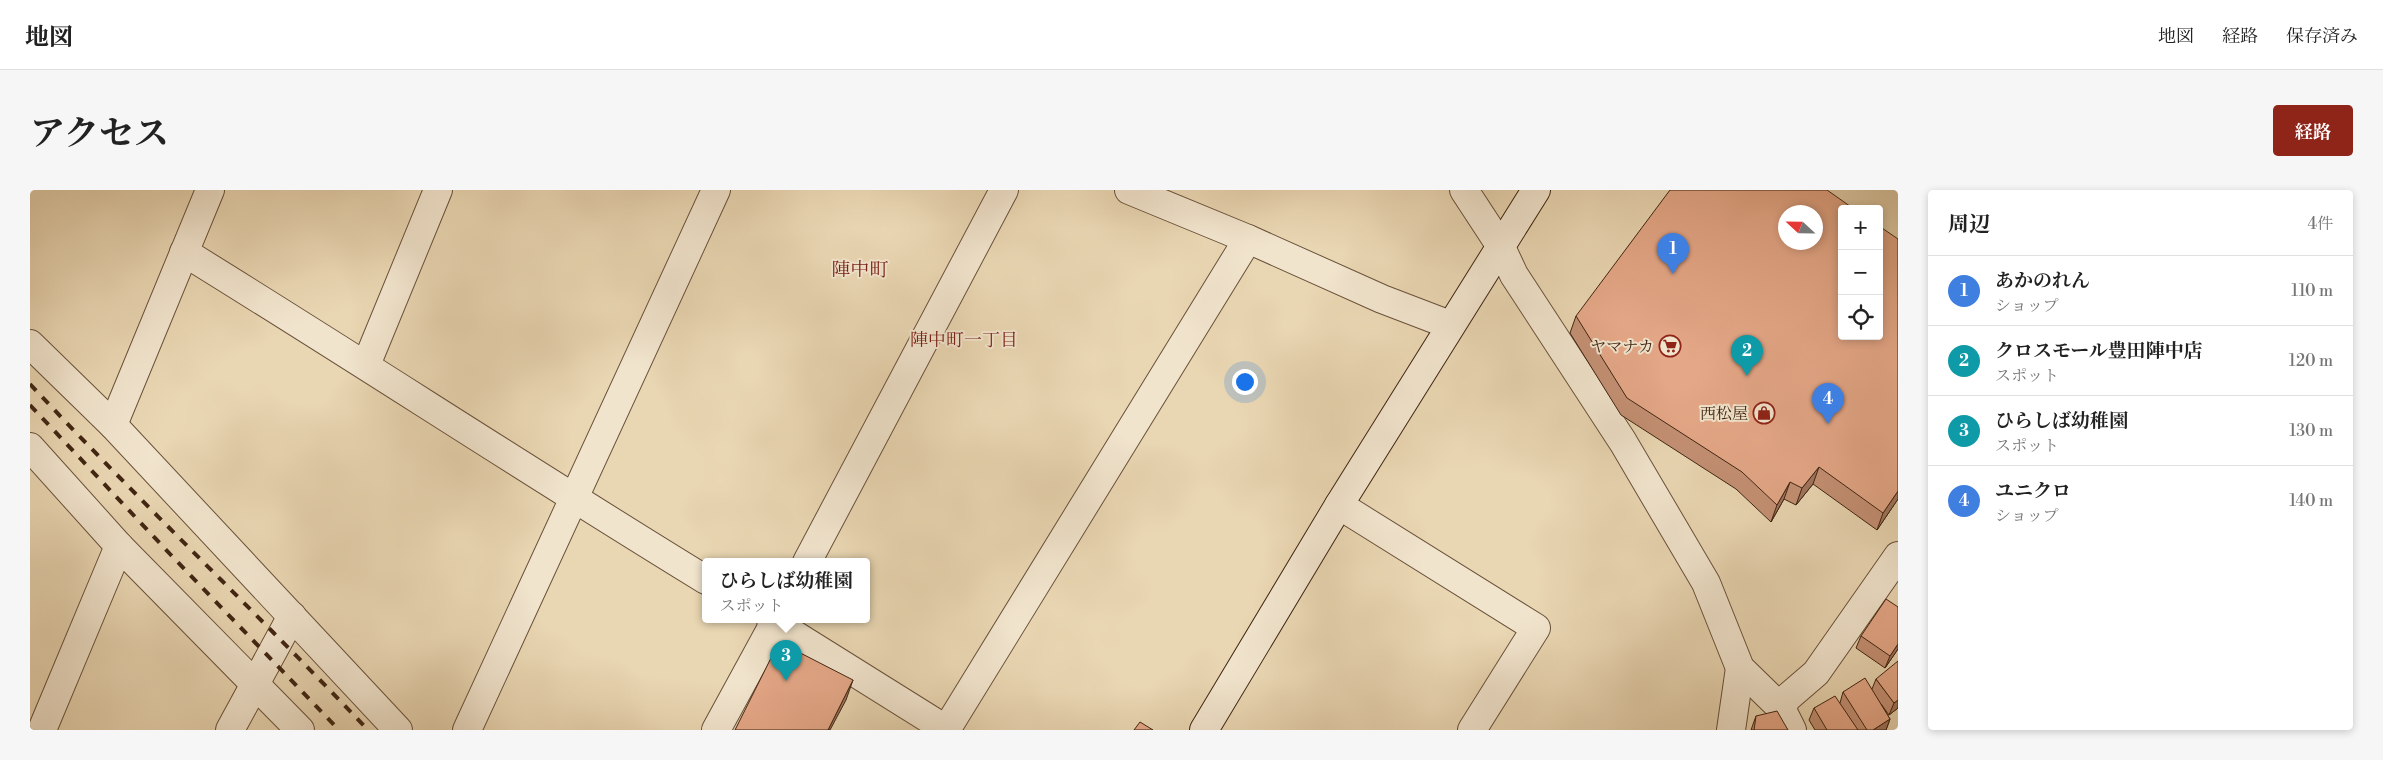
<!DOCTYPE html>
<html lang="ja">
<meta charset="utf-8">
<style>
body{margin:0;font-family:"Libre Bodoni","Noto Serif JP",serif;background:#f6f6f6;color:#222}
.controls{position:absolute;right:15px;top:15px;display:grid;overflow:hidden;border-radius:5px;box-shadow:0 2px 8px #0003}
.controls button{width:45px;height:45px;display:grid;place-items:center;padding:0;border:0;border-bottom:1px solid #e0e0e0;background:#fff;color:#222;font:25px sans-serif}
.compass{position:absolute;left:1748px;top:15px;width:45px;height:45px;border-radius:50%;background:#fff;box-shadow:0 2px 8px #0003;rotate:292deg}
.you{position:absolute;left:1214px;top:191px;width:18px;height:18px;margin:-12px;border:4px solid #fff;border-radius:50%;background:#1a73e8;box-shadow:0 0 0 8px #1a73e833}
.badge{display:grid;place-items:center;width:32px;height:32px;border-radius:50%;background:#8f2418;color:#fff;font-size:16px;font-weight:700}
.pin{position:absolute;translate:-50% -41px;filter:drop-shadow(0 1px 2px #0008)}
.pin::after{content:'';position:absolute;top:26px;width:18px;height:15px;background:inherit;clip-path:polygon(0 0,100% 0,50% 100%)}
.popup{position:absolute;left:672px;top:368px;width:168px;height:65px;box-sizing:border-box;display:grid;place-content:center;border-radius:5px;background:#fff;filter:drop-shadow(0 1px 4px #0005);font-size:16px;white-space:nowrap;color:#767676}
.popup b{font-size:19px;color:#222}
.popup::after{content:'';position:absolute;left:50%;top:100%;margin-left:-10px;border:10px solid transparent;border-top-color:#fff}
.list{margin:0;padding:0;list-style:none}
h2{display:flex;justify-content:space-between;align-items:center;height:65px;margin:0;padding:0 20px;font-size:21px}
h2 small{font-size:16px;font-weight:400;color:#767676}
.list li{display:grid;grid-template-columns:32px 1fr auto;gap:15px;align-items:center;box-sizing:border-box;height:70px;padding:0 20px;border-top:1px solid #e0e0e0}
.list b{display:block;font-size:19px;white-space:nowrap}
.list p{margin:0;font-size:16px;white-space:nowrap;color:#767676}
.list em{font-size:16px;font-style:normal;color:#767676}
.icon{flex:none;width:28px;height:28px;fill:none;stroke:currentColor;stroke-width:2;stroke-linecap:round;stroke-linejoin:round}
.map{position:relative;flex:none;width:1868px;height:540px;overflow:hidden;border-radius:5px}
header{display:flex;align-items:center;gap:30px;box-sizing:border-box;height:70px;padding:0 25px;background:#fff;border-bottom:1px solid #e0e0e0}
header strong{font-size:24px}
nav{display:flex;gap:28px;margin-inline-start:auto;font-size:18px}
.intro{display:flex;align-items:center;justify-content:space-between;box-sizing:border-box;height:120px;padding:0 30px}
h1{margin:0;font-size:35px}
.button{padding:12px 22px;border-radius:5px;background:#8f2418;color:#fff;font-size:18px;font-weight:700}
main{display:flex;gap:30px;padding:0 30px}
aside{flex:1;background:#fff;border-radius:5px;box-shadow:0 2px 8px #0003}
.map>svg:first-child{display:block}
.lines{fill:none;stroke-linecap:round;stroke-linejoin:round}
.street-casing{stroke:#6a513a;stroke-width:30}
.secondary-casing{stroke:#402512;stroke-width:30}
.street{stroke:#f1e4cd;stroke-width:28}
.secondary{stroke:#f1e4cd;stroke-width:28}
.rail{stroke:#402512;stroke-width:4;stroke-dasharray:9 9;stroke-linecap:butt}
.wall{fill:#c49074;stroke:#402512}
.shaded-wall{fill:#a0755e;stroke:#402512}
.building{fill:#e4a787;stroke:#402512;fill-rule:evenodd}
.labels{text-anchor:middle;stroke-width:4;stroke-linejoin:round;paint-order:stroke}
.poi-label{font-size:16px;fill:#402512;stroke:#f1e4cd;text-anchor:end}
.neighbourhood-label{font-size:18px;fill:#7a1f14;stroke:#f1e4cd}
.quarter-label{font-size:19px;fill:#7a1f14;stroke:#f1e4cd}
</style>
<header>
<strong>地図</strong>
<nav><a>地図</a><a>経路</a><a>保存済み</a></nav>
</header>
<div class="intro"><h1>アクセス</h1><a class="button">経路</a></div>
<main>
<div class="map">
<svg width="1868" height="540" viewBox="0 0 1868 540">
<rect width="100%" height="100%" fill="#e9d6b2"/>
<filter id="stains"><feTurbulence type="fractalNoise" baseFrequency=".004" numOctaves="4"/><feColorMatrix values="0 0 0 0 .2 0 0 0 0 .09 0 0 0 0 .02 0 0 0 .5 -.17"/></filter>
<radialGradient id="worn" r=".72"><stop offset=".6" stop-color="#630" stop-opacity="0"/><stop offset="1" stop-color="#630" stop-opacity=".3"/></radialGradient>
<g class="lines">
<!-- street casing -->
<g class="street-casing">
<g id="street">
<path d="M 1099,0 L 1218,49 L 1352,109 L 1420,135"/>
<path d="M 1434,0 L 1470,55 L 1484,85 L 1593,252 L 1676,393 L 1710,478 L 1751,518 L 1762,540"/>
<path d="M 154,62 C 329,170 501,283 676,390"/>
<path d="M 0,154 L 83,235 L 368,540"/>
<path d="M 336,175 L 408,0"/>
<path d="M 83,235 L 180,0"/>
<path d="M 0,257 L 89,356 L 270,540"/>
<path d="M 1309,315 L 1506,438 L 1442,540"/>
<path d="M 777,372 L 974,0"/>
<path d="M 741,430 L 917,540"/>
<path d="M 1751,518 L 1757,508 L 1786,483 L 1868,366"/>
<path d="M 12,540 L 89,356"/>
<path d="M 200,540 L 262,426"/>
<path d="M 437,540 L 686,0"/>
<path d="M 686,540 L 746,430"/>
<path d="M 916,540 L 1218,49"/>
<path d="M 1701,540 L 1710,478"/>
</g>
</g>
<!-- secondary casing -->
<g class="secondary-casing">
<path id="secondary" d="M 1174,540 L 1309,315 L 1506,0"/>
</g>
<!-- street -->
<use href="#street" class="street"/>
<!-- secondary -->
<use href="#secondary" class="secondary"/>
<!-- rail -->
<g class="rail">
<path d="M 0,194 C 110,312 227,423 338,540"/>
<path d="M 0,215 L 140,364 L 309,540"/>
</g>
</g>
<!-- wall -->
<g class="wall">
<path d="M 1546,126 L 1868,309 L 1847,340 L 1783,294 L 1766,315 L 1754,309 L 1741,332 L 1706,299 L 1591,225 L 1540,143 Z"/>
<path d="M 1868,417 L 1868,459 L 1855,478 L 1826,458 L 1831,446 Z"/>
<path d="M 1846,489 L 1868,518 L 1859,525 L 1851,514 L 1860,529 L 1856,540 L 1785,540 L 1779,530 L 1784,518 L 1810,513 L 1813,502 L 1842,499 Z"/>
<path d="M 1726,526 L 1758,540 L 1721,540 Z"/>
</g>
<!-- shaded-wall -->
<g class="shaded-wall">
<path d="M 1789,277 L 1783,294 L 1766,315 L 1772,298 Z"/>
<path d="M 1760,292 L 1754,309 L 1741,332 L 1747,315 Z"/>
<path d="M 1868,301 L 1868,309 L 1847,340 L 1853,323 Z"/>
<path d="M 1868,454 L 1868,459 L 1855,478 L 1860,466 Z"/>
<path d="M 823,490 L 816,510 L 800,540 L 798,540 Z"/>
<path d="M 1868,510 L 1868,518 L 1859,525 L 1864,513 Z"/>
<path d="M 1860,529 L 1856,540 L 1843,540 Z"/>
</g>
<!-- building -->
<g class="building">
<path d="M 1640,0 L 1797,0 L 1824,19 L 1812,19 L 1812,146 L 1849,146 L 1849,36 L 1868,49 L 1868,301 L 1853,323 L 1789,277 L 1772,298 L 1760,292 L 1747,315 L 1712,282 L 1597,208 L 1546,126 ZM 1756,22 L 1786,22 L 1786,52 L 1756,52 Z"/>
<path d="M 1856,409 L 1868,417 L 1868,454 L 1860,466 L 1831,446 Z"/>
<path d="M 749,452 L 823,490 L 798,540 L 705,540 Z"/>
<path d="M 1868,471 L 1868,510 L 1864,513 L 1846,489 Z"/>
<path d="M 1835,488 L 1860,529 L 1843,540 L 1837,540 L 1813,502 Z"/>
<path d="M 1805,506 L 1828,540 L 1797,540 L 1784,518 Z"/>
<path d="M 1747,521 L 1758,540 L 1724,540 L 1726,526 Z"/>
<path d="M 1110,532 L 1123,540 L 1104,540 Z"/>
</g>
<!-- icons -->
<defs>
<g id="supermarket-ring" transform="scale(1.125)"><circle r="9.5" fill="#f1e4cd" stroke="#8f2418" stroke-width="1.5"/><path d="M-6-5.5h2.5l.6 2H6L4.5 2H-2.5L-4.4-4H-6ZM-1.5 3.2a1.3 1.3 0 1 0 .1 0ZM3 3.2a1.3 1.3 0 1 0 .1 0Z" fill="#8f2418"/></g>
<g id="shop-ring" transform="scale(1.125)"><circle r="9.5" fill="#f1e4cd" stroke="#8f2418" stroke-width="1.5"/><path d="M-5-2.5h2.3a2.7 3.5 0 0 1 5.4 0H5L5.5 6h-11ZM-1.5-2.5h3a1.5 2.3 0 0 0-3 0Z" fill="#8f2418"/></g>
</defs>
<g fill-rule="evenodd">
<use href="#supermarket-ring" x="1640" y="156"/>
<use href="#shop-ring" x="1734" y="223"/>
</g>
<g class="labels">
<!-- poi labels -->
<g class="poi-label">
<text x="1624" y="162">ヤマナカ</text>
<text x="1718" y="229">西松屋</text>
</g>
<!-- neighbourhood labels -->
<g class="neighbourhood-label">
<text x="934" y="156">陣中町一丁目</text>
</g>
<!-- quarter labels -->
<g class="quarter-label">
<text x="830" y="86">陣中町</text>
</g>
</g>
<rect width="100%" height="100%" filter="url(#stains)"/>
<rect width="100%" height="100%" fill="url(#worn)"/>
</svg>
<div class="controls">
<button>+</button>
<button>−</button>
<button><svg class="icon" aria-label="locate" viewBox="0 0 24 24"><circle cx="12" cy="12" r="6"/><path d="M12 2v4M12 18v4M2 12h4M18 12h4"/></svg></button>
</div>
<svg class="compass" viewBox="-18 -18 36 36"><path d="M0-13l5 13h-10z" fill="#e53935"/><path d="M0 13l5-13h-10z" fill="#767676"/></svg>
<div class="you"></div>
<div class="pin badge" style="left:1643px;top:84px;background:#3f7fe0">1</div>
<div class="pin badge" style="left:1717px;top:186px;background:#0f9aa8">2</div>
<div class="pin badge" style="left:756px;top:491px;background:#0f9aa8">3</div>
<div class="popup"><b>ひらしば幼稚園</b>スポット</div>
<div class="pin badge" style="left:1798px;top:234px;background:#3f7fe0">4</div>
</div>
<aside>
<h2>周辺<small>4件</small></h2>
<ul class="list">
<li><span class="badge" style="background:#3f7fe0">1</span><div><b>あかのれん</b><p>ショップ</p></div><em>110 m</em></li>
<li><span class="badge" style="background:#0f9aa8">2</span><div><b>クロスモール豊田陣中店</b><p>スポット</p></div><em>120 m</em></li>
<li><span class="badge" style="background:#0f9aa8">3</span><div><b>ひらしば幼稚園</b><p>スポット</p></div><em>130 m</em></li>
<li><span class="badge" style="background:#3f7fe0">4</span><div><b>ユニクロ</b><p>ショップ</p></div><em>140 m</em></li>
</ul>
</aside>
</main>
